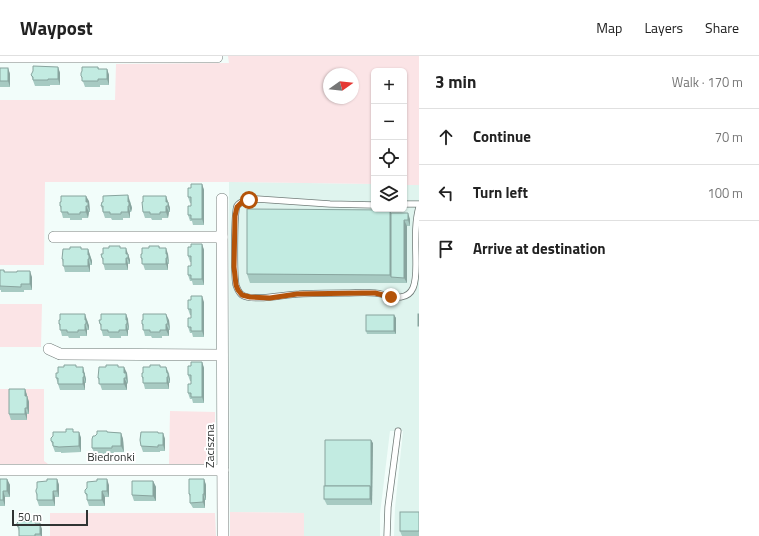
<!DOCTYPE html>
<meta charset="utf-8">
<style>
body{margin:0;font-family:"Titillium Web",sans-serif;background:#f6f6f6;color:#222}
.controls{position:absolute;right:12px;top:12px;display:grid;overflow:hidden;border-radius:6px;box-shadow:0 1px 3px #0004}
.controls button{width:36px;height:36px;display:grid;place-items:center;padding:0;border:0;border-bottom:1px solid #e0e0e0;background:#fff;color:#222;font:20px sans-serif}
.compass{position:absolute;left:323px;top:12px;width:36px;height:36px;border-radius:50%;background:#fff;box-shadow:0 1px 3px #0004;rotate:75deg}
.scale{position:absolute;left:12px;bottom:10px;width:76px;box-sizing:border-box;padding-left:4px;border:2px solid #303433;border-top:0;font-size:11px;line-height:14px;white-space:nowrap;color:#303433;-webkit-text-stroke:3px #fff;paint-order:stroke}
.stop{position:absolute;width:12px;height:12px;margin:-9px;border:3px solid #b45309;border-radius:50%;background:#fff}
.stop.end{background:#b45309;border-color:#fff;box-shadow:0 1px 4px #0008}
.list{margin:0;padding:0;list-style:none}
h2{display:flex;justify-content:space-between;align-items:center;height:52px;margin:0;padding:0 16px;font-size:17px}
h2 small{font-size:13px;font-weight:400;color:#767676}
.list li{display:grid;grid-template-columns:26px 1fr auto;gap:12px;align-items:center;box-sizing:border-box;height:56px;padding:0 16px;border-top:1px solid #e0e0e0}
.list b{display:block;font-size:15px;white-space:nowrap}
.list em{font-size:13px;font-style:normal;color:#767676}
.icon{flex:none;width:22px;height:22px;fill:none;stroke:currentColor;stroke-width:2;stroke-linecap:round;stroke-linejoin:round}
.map{position:relative;flex:none;width:419px;height:480px;overflow:hidden}
header{display:flex;align-items:center;gap:24px;box-sizing:border-box;height:56px;padding:0 20px;background:#fff;border-bottom:1px solid #e0e0e0}
header strong{font-size:19px}
nav{display:flex;gap:22px;margin-inline-start:auto;font-size:14px}
main{display:flex}
aside{flex:1;background:#fff}
.map>svg:first-child{display:block}
.built{fill:#dff4ee}
.green{fill:#fbe4e6;fill-rule:evenodd}
.lines{fill:none;stroke-linecap:round;stroke-linejoin:round}
.lane-casing{stroke:#727c79;stroke-width:7}
.street-casing{stroke:#727c79;stroke-width:12}
.lane{stroke:#fff;stroke-width:5.5}
.street{stroke:#fff;stroke-width:11}
.wall{fill:#a7cac2}
.shaded-wall{fill:#88a49e}
.building{fill:#c2ebe1;stroke:#88a49e}
.route{stroke:#b45309;stroke-width:5}
.labels{text-anchor:middle;stroke-width:4;stroke-linejoin:round;paint-order:stroke}
.street-label{font-size:12px;fill:#303433;stroke:#fff}
</style>
<header>
<strong>Waypost</strong>
<nav><a>Map</a><a>Layers</a><a>Share</a></nav>
</header>
<main>
<div class="map">
<svg width="419" height="480" viewBox="0 0 419 480">
<rect width="100%" height="100%" fill="#f2fdfa"/>
<!-- built -->
<path class="built" d="M 229,126 L 374,128 L 374,153 L 404,153 L 404,129 L 419,129 L 419,480 L 394,480 L 395,452 L 403,375 L 390,375 L 380,458 L 380,480 L 304,480 L 303,457 L 230,456 Z"/>
<!-- green -->
<g class="green">
<path d="M 228,0 L 419,0 L 419,129 L 404,129 L 404,15 L 374,15 L 374,128 L 229,126 L 45,126 L 44,209 L 0,209 L 0,44 L 115,44 L 116,8 L 229,7 ZM 329,18 L 353,18 L 353,42 L 329,42 Z"/>
<path d="M 0,248 L 42,248 L 41,291 L 0,291 Z"/>
<path d="M 0,333 L 44,333 L 44,405 L 48,408 L 0,409 Z"/>
<path d="M 170,355 L 215,356 L 215,404 L 212,409 L 169,408 Z"/>
<path d="M 230,456 L 304,457 L 304,480 L 230,480 Z"/>
<path d="M 50,457 L 215,457 L 216,480 L 50,480 Z"/>
</g>
<g class="lines">
<!-- lane casing -->
<g class="lane-casing">
<g id="lane">
<path d="M 404,148 L 419,148"/>
<path d="M 374,149 L 330,148 L 257,143 C 250,144 241,144 237,150 C 234,157 234,220 236,229 C 237,232 239,237 242,239 C 254,246 285,238 299,238 C 314,237 330,237 345,237 C 355,237 365,236 375,237 C 387,238 406,248 413,232 C 416,225 416,216 416,208 C 416,189 414,169 419,151"/>
<path d="M 387,480 L 388,451 L 398,375"/>
</g>
</g>
<!-- street casing -->
<g class="street-casing">
<g id="street">
<path d="M 0,1 L 217,1"/>
<path d="M 222,143 L 223,480"/>
<path d="M 54,181 L 222,181"/>
<path d="M 49,293 L 60,298 L 222,299"/>
<path d="M 0,414 L 223,414"/>
</g>
</g>
<!-- lane -->
<use href="#lane" class="lane"/>
<!-- street -->
<use href="#street" class="street"/>
</g>
<!-- wall -->
<g class="wall">
<path d="M 58,11 L 60,17 L 60,29 L 50,29 L 50,30 L 35,30 L 31,19 Z"/>
<path d="M 98,11 L 99,13 L 107,13 L 109,19 L 109,29 L 100,29 L 100,31 L 85,31 L 81,20 Z"/>
<path d="M 0,12 L 8,12 L 10,18 L 10,31 L 0,31 Z"/>
<path d="M 202,128 L 204,134 L 204,169 L 193,169 L 192,165 L 190,165 L 188,159 L 191,150 L 191,147 L 190,147 L 188,141 L 191,132 Z"/>
<path d="M 166,140 L 170,152 L 170,156 L 169,156 L 168,162 L 162,162 L 162,164 L 152,164 L 151,162 L 145,162 L 143,156 Z"/>
<path d="M 89,145 L 90,156 L 89,156 L 88,162 L 82,162 L 82,164 L 70,164 L 70,162 L 63,162 L 60,150 Z"/>
<path d="M 130,145 L 132,152 L 131,156 L 130,156 L 130,162 L 123,162 L 123,164 L 112,164 L 111,162 L 105,162 L 101,150 Z"/>
<path d="M 390,154 L 391,157 L 410,163 L 410,170 L 407,170 L 407,227 L 250,227 L 247,218 Z"/>
<path d="M 202,188 L 204,194 L 204,229 L 193,229 L 192,225 L 190,225 L 188,219 L 191,210 L 191,206 L 190,206 L 188,200 L 191,191 Z"/>
<path d="M 159,190 L 160,192 L 168,198 L 169,208 L 168,208 L 168,214 L 145,214 L 141,202 L 142,198 Z"/>
<path d="M 121,192 L 128,198 L 130,204 L 130,208 L 128,208 L 128,214 L 105,214 L 102,202 Z"/>
<path d="M 82,193 L 88,193 L 92,205 L 92,209 L 90,209 L 90,216 L 65,216 L 62,203 Z"/>
<path d="M 0,214 L 4,214 L 5,216 L 32,221 L 32,234 L 24,234 L 24,236 L 1,236 L 1,234 L 0,234 Z"/>
<path d="M 204,246 L 204,281 L 193,281 L 192,277 L 190,277 L 188,271 L 191,262 L 191,259 L 190,259 L 188,253 Z"/>
<path d="M 126,258 L 129,270 L 129,274 L 128,274 L 128,280 L 121,280 L 121,282 L 110,282 L 109,280 L 103,280 L 100,268 Z"/>
<path d="M 394,259 L 396,262 L 396,278 L 367,278 L 366,275 Z"/>
<path d="M 87,264 L 89,270 L 89,274 L 87,274 L 87,280 L 80,280 L 80,282 L 69,282 L 68,280 L 62,280 L 59,268 Z"/>
<path d="M 169,264 L 170,274 L 169,274 L 169,280 L 162,280 L 162,282 L 152,282 L 151,280 L 145,280 L 142,268 Z"/>
<path d="M 202,306 L 204,312 L 204,347 L 193,347 L 192,343 L 190,343 L 188,337 L 191,328 L 191,325 L 190,325 L 188,319 L 191,310 Z"/>
<path d="M 77,311 L 85,317 L 85,320 L 86,323 L 86,327 L 85,327 L 85,334 L 60,334 L 56,322 L 58,317 Z"/>
<path d="M 118,311 L 127,317 L 128,328 L 127,327 L 127,334 L 102,334 L 98,322 Z"/>
<path d="M 161,311 L 166,311 L 169,317 L 170,323 L 170,327 L 169,327 L 169,333 L 145,333 L 142,321 L 143,317 Z"/>
<path d="M 25,333 L 29,346 L 29,358 L 27,358 L 27,364 L 11,364 L 9,358 Z"/>
<path d="M 66,376 L 79,376 L 81,382 L 81,396 L 61,397 L 61,396 L 55,396 L 51,385 Z"/>
<path d="M 108,376 L 121,377 L 123,383 L 124,396 L 114,396 L 114,398 L 95,398 L 92,392 L 95,380 Z"/>
<path d="M 158,377 L 163,377 L 165,383 L 165,395 L 160,395 L 160,396 L 143,396 L 141,390 Z"/>
<path d="M 373,387 L 372,449 L 327,449 L 324,443 L 325,430 Z"/>
<path d="M 0,423 L 7,423 L 10,429 L 10,441 L 5,441 L 5,450 L 0,450 Z"/>
<path d="M 57,423 L 59,429 L 59,441 L 55,441 L 55,450 L 39,450 L 37,444 L 37,441 L 36,436 L 47,425 Z"/>
<path d="M 204,423 L 206,429 L 206,444 L 205,444 L 205,452 L 193,452 L 190,447 L 190,441 L 189,438 Z"/>
<path d="M 153,425 L 156,431 L 156,445 L 134,445 L 132,439 Z"/>
<path d="M 109,429 L 109,441 L 105,441 L 105,450 L 89,450 L 87,444 L 87,441 L 85,437 Z"/>
<path d="M 419,456 L 419,480 L 402,480 L 400,475 Z"/>
<path d="M 36,467 L 42,473 L 42,480 L 19,480 L 19,475 L 17,470 Z"/>
</g>
<!-- shaded-wall -->
<g class="shaded-wall">
<path d="M 58,11 L 60,17 L 60,29 L 58,23 Z"/>
<path d="M 8,12 L 10,18 L 10,31 L 8,25 Z"/>
<path d="M 107,13 L 109,19 L 109,29 L 107,23 Z"/>
<path d="M 202,128 L 204,134 L 204,169 L 202,163 Z"/>
<path d="M 128,139 L 132,152 L 131,156 L 128,146 Z"/>
<path d="M 86,140 L 89,145 L 90,156 L 86,146 Z"/>
<path d="M 166,140 L 170,152 L 170,156 L 166,146 Z"/>
<path d="M 86,150 L 89,156 L 88,162 L 86,156 Z"/>
<path d="M 128,150 L 130,156 L 130,162 L 128,156 Z"/>
<path d="M 166,150 L 169,156 L 168,162 L 166,156 Z"/>
<path d="M 390,154 L 393,163 L 391,221 L 390,219 Z"/>
<path d="M 408,157 L 410,163 L 410,170 L 408,164 Z"/>
<path d="M 404,164 L 407,170 L 407,227 L 404,222 Z"/>
<path d="M 202,188 L 204,194 L 204,229 L 202,223 Z"/>
<path d="M 126,192 L 130,204 L 130,208 L 126,198 Z"/>
<path d="M 166,192 L 168,198 L 169,208 L 166,198 Z"/>
<path d="M 88,193 L 92,205 L 92,209 L 88,199 Z"/>
<path d="M 126,202 L 128,208 L 128,214 L 126,208 Z"/>
<path d="M 166,202 L 168,208 L 168,214 L 166,208 Z"/>
<path d="M 88,203 L 90,209 L 90,216 L 88,210 Z"/>
<path d="M 30,215 L 32,221 L 32,234 L 30,228 Z"/>
<path d="M 202,240 L 204,246 L 204,281 L 202,275 Z"/>
<path d="M 85,258 L 89,270 L 89,274 L 85,264 Z"/>
<path d="M 126,258 L 128,263 L 129,274 L 126,264 Z"/>
<path d="M 166,258 L 169,264 L 170,274 L 168,268 Z"/>
<path d="M 394,259 L 396,262 L 396,278 L 394,275 Z"/>
<path d="M 85,268 L 87,274 L 87,280 L 85,274 Z"/>
<path d="M 126,268 L 128,274 L 128,280 L 126,274 Z"/>
<path d="M 166,268 L 169,274 L 169,280 L 166,274 Z"/>
<path d="M 202,306 L 204,312 L 204,347 L 202,341 Z"/>
<path d="M 83,311 L 86,323 L 86,327 L 83,317 Z"/>
<path d="M 124,311 L 127,317 L 128,328 L 124,317 Z"/>
<path d="M 166,311 L 170,323 L 170,327 L 167,317 Z"/>
<path d="M 83,321 L 85,327 L 85,334 L 83,328 Z"/>
<path d="M 167,321 L 169,327 L 169,333 L 167,327 Z"/>
<path d="M 124,322 L 127,327 L 127,334 L 124,328 Z"/>
<path d="M 25,333 L 27,339 L 27,346 L 25,340 Z"/>
<path d="M 27,340 L 29,346 L 29,358 L 27,352 Z"/>
<path d="M 25,352 L 27,358 L 27,364 L 25,358 Z"/>
<path d="M 79,376 L 81,382 L 81,396 L 79,390 Z"/>
<path d="M 121,377 L 123,383 L 124,396 L 121,390 Z"/>
<path d="M 163,377 L 165,383 L 165,395 L 163,389 Z"/>
<path d="M 371,384 L 373,387 L 372,449 L 370,443 Z"/>
<path d="M 7,423 L 10,429 L 10,441 L 7,435 Z"/>
<path d="M 57,423 L 59,429 L 59,441 L 57,435 Z"/>
<path d="M 107,423 L 109,429 L 109,441 L 107,435 Z"/>
<path d="M 204,423 L 206,429 L 206,444 L 204,438 Z"/>
<path d="M 153,425 L 156,431 L 156,445 L 153,440 Z"/>
<path d="M 3,435 L 5,441 L 5,450 L 3,444 Z"/>
<path d="M 53,435 L 55,441 L 55,450 L 53,444 Z"/>
<path d="M 102,435 L 105,441 L 105,450 L 102,444 Z"/>
<path d="M 203,438 L 205,444 L 205,452 L 203,446 Z"/>
<path d="M 40,467 L 42,473 L 42,480 L 41,480 L 40,478 Z"/>
</g>
<!-- building -->
<g class="building">
<path d="M 33,10 L 58,11 L 58,23 L 48,23 L 48,24 L 33,24 L 33,21 L 31,19 L 33,15 Z"/>
<path d="M 82,11 L 98,11 L 98,13 L 107,13 L 107,23 L 98,23 L 98,25 L 82,25 L 82,21 L 81,20 L 81,17 L 82,15 Z"/>
<rect x="0" y="12" width="8" height="13"/>
<path d="M 191,128 L 202,128 L 202,163 L 191,163 L 191,159 L 188,159 L 188,150 L 191,150 L 191,141 L 188,141 L 188,132 L 191,132 Z"/>
<path d="M 128,139 L 128,146 L 129,146 L 129,150 L 128,150 L 128,156 L 121,156 L 121,158 L 110,158 L 110,156 L 103,156 L 103,150 L 101,150 L 102,146 L 103,146 L 103,140 Z"/>
<path d="M 61,140 L 86,140 L 86,146 L 88,146 L 88,150 L 86,150 L 86,156 L 80,156 L 80,158 L 68,158 L 68,156 L 61,156 L 61,150 L 60,150 L 60,146 L 61,146 Z"/>
<path d="M 143,140 L 166,140 L 166,146 L 168,146 L 168,150 L 166,150 L 166,156 L 160,156 L 160,158 L 150,158 L 150,156 L 143,156 L 142,146 L 143,146 Z"/>
<path d="M 247,153 L 390,154 L 390,219 L 247,218 Z"/>
<path d="M 391,157 L 408,157 L 408,164 L 404,164 L 404,222 L 391,221 Z"/>
<path d="M 191,188 L 202,188 L 202,223 L 191,223 L 191,219 L 188,219 L 188,210 L 191,210 L 191,200 L 188,200 L 188,191 L 191,191 Z"/>
<path d="M 109,190 L 120,190 L 120,192 L 126,192 L 126,198 L 128,198 L 128,202 L 126,202 L 126,208 L 103,208 L 103,202 L 102,202 L 101,198 L 103,198 L 103,192 L 109,192 Z"/>
<path d="M 149,190 L 159,190 L 159,192 L 166,192 L 166,198 L 167,198 L 167,202 L 166,202 L 166,208 L 142,208 L 142,202 L 141,202 L 141,198 L 142,198 L 142,192 L 149,192 Z"/>
<path d="M 70,191 L 81,191 L 81,193 L 88,193 L 88,199 L 89,199 L 89,203 L 88,203 L 88,210 L 63,210 L 63,203 L 62,203 L 63,193 L 70,193 Z"/>
<path d="M 0,214 L 4,214 L 4,216 L 17,216 L 17,215 L 30,215 L 30,228 L 21,228 L 21,231 L 0,230 Z"/>
<path d="M 191,240 L 202,240 L 202,275 L 191,275 L 191,271 L 188,271 L 188,262 L 191,262 L 191,253 L 188,253 L 188,244 L 191,244 Z"/>
<path d="M 60,258 L 85,258 L 85,264 L 86,264 L 86,268 L 85,268 L 85,274 L 78,274 L 78,276 L 67,276 L 67,274 L 60,274 L 60,268 L 59,268 L 59,264 L 60,264 Z"/>
<path d="M 101,258 L 126,258 L 126,264 L 127,264 L 127,268 L 126,268 L 126,274 L 119,274 L 119,276 L 108,276 L 108,274 L 101,274 L 101,268 L 100,268 L 99,264 L 101,264 Z"/>
<path d="M 143,258 L 166,258 L 168,268 L 166,268 L 166,274 L 160,274 L 160,276 L 150,276 L 150,274 L 143,274 L 143,268 L 142,268 L 142,264 L 143,264 Z"/>
<rect x="418" y="258" width="1" height="12"/>
<rect x="366" y="259" width="28" height="16"/>
<path d="M 191,306 L 202,306 L 202,341 L 191,341 L 191,337 L 188,337 L 188,328 L 191,328 L 191,319 L 188,319 L 188,310 L 191,310 Z"/>
<path d="M 64,309 L 76,309 L 76,311 L 83,311 L 83,317 L 84,317 L 84,321 L 83,321 L 83,328 L 58,328 L 58,322 L 56,322 L 56,317 L 58,317 L 58,311 L 64,311 Z"/>
<path d="M 106,309 L 118,309 L 118,311 L 124,311 L 124,317 L 126,317 L 126,322 L 124,322 L 124,328 L 99,328 L 99,322 L 98,322 L 99,311 L 106,311 Z"/>
<path d="M 150,309 L 160,309 L 160,311 L 166,311 L 167,317 L 168,317 L 168,321 L 167,321 L 167,327 L 143,327 L 143,321 L 142,321 L 142,317 L 143,317 L 143,311 L 150,311 Z"/>
<path d="M 9,333 L 25,333 L 25,340 L 27,340 L 27,352 L 25,352 L 25,358 L 9,358 Z"/>
<path d="M 66,373 L 73,373 L 73,376 L 79,376 L 79,390 L 59,391 L 53,390 L 53,386 L 51,385 L 51,382 L 53,380 L 53,376 L 66,376 Z"/>
<path d="M 97,375 L 107,375 L 107,376 L 121,377 L 121,390 L 112,390 L 112,392 L 92,392 L 92,383 L 93,380 L 95,380 L 97,378 Z"/>
<path d="M 141,376 L 158,376 L 158,377 L 163,377 L 163,389 L 158,389 L 158,391 L 141,390 L 140,384 Z"/>
<path d="M 325,384 L 371,384 L 371,433 L 370,430 L 325,430 Z"/>
<path d="M 0,423 L 7,423 L 7,435 L 3,435 L 3,444 L 0,444 Z"/>
<path d="M 47,423 L 57,423 L 57,435 L 53,435 L 53,444 L 37,444 L 37,438 L 36,436 L 36,434 L 37,432 L 37,426 L 47,425 Z"/>
<path d="M 97,423 L 107,423 L 107,435 L 102,435 L 102,444 L 87,444 L 87,438 L 85,437 L 85,434 L 87,432 L 87,426 L 97,425 Z"/>
<path d="M 189,423 L 204,423 L 204,438 L 203,438 L 203,446 L 190,447 L 190,438 L 189,438 Z"/>
<path d="M 132,425 L 153,425 L 153,440 L 132,439 Z"/>
<rect x="324" y="430" width="46" height="13"/>
<rect x="400" y="456" width="19" height="19"/>
<path d="M 19,465 L 35,465 L 35,467 L 40,467 L 40,478 L 35,478 L 35,480 L 19,480 L 19,471 L 17,470 L 17,467 Z"/>
</g>
<g class="lines">
<!-- route -->
<path class="route" d="M 249,144 L 242,146 L 237,151 L 235,160 L 234,211 L 236,229 L 238,234 L 242,239 L 250,241 L 270,242 L 297,238 L 362,237 L 375,237 L 391,241"/>
</g>
<g class="labels">
<!-- street labels -->
<g class="street-label">
<text transform="translate(210 390) rotate(-90)" y="4">Zaciszna</text>
<text x="111" y="405">Biedronki</text>
</g>
</g>
</svg>
<div class="controls">
<button>+</button>
<button>−</button>
<button><svg class="icon" aria-label="locate" viewBox="0 0 24 24"><circle cx="12" cy="12" r="6"/><path d="M12 2v4M12 18v4M2 12h4M18 12h4"/></svg></button>
<button><svg class="icon" aria-label="layers" viewBox="0 0 24 24"><path d="M12 4l9 5-9 5-9-5zM3 14l9 5 9-5"/></svg></button>
</div>
<svg class="compass" viewBox="-18 -18 36 36"><path d="M0-13l5 13h-10z" fill="#e53935"/><path d="M0 13l5-13h-10z" fill="#767676"/></svg>
<div class="scale">50 m</div>
<div class="stop" style="left:249px;top:144px"></div>
<div class="stop end" style="left:391px;top:241px"></div>
</div>
<aside>
<h2>3 min<small>Walk · 170 m</small></h2>
<ul class="list">
<li><svg class="icon" aria-label="ahead" viewBox="0 0 24 24"><path d="M12 20V5M6 11l6-6 6 6"/></svg><div><b>Continue</b></div><em>70 m</em></li>
<li><svg class="icon" aria-label="left" viewBox="0 0 24 24"><path d="M17 20v-9H6M10 6l-5 5 5 5"/></svg><div><b>Turn left</b></div><em>100 m</em></li>
<li><svg class="icon" aria-label="arrive" viewBox="0 0 24 24"><path d="M6 21V4h12l-3 4 3 4H6"/></svg><div><b>Arrive at destination</b></div></li>
</ul>
</aside>
</main>
